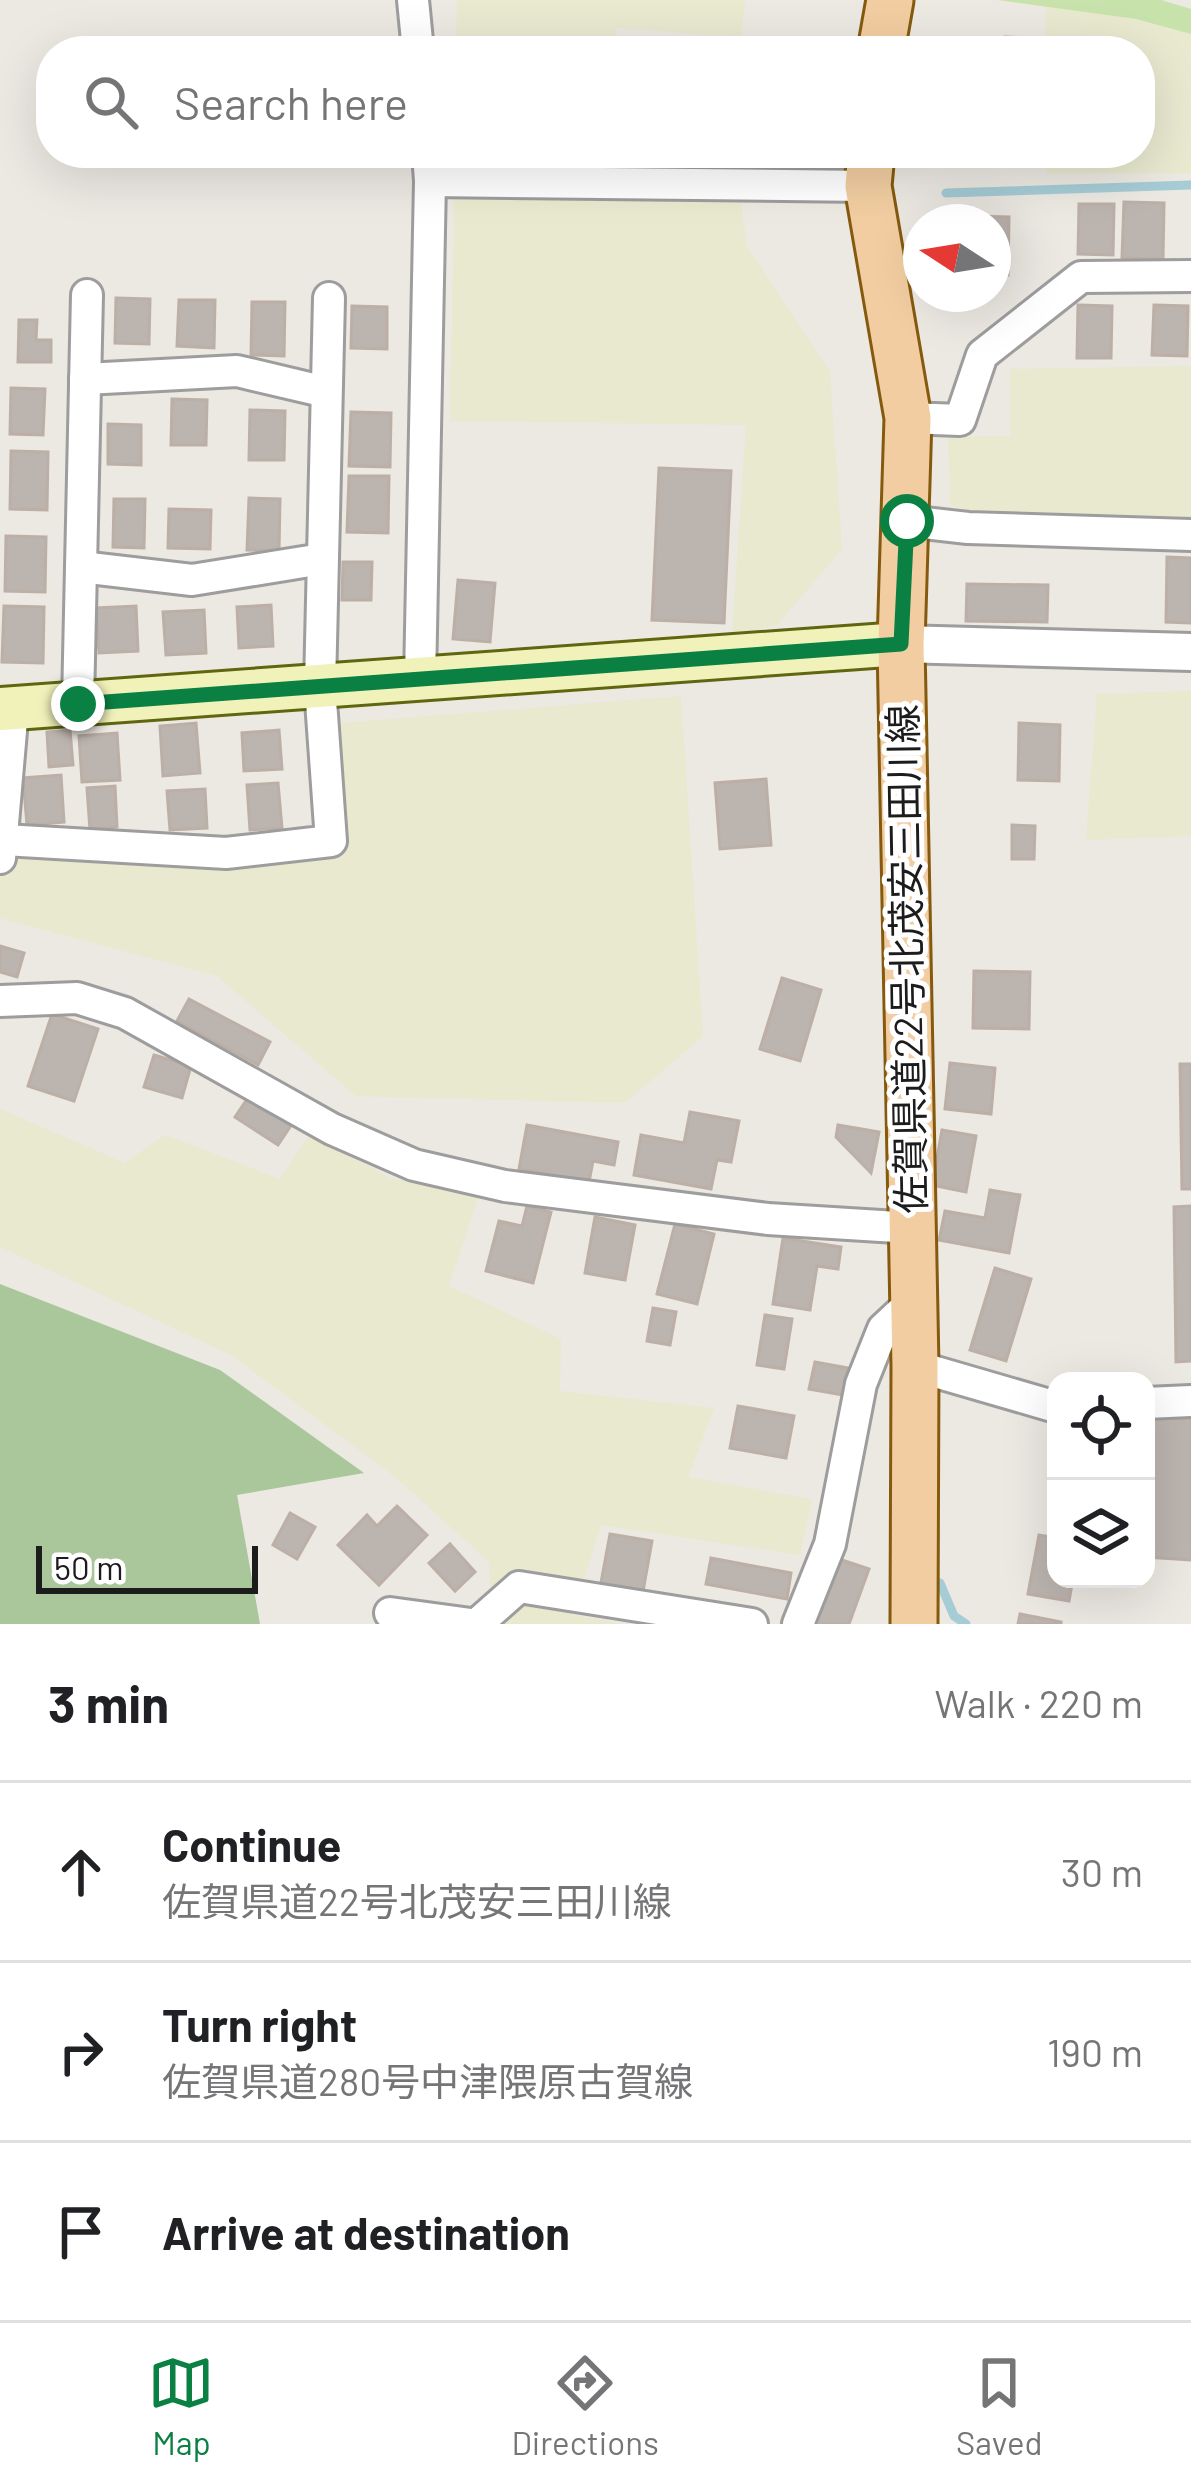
<!DOCTYPE html>
<meta charset="utf-8">
<style>
body{margin:0;font-family:Barlow,"Noto Sans JP",sans-serif;background:#f6f6f6;color:#202124}
.controls{position:absolute;right:36px;bottom:36px;display:grid;overflow:hidden;border-radius:24px;box-shadow:0 12px 48px #0002}
.controls button{width:108px;height:108px;display:grid;place-items:center;padding:0;border:0;border-bottom:3px solid #e0e0e0;background:#fff;color:#202124;font:60px sans-serif}
.compass{position:absolute;left:903px;top:204px;width:108px;height:108px;border-radius:50%;background:#fff;box-shadow:0 12px 48px #0002;rotate:282deg}
.scale{position:absolute;left:36px;bottom:30px;width:222px;box-sizing:border-box;padding-left:12px;border:6px solid #1c1c1c;border-top:0;font-size:33px;line-height:42px;white-space:nowrap;color:#1c1c1c;-webkit-text-stroke:9px #fff;paint-order:stroke}
.stop{position:absolute;width:36px;height:36px;margin:-27px;border:9px solid #0b8043;border-radius:50%;background:#fff}
.stop.end{background:#0b8043;border-color:#fff;box-shadow:0 3px 12px #0008}
.list{margin:0;padding:0;list-style:none}
h2{display:flex;justify-content:space-between;align-items:center;height:156px;margin:0;padding:0 48px;font-size:51px}
h2 small{font-size:39px;font-weight:400;color:#757577}
.list li{display:grid;grid-template-columns:78px 1fr auto;gap:36px;align-items:center;box-sizing:border-box;height:180px;padding:0 48px;border-top:3px solid #e0e0e0}
.list b{display:block;font-size:45px;white-space:nowrap}
.list p{margin:0;font-size:39px;white-space:nowrap;color:#757577}
.list em{font-size:39px;font-style:normal;color:#757577}
.icon{flex:none;width:66px;height:66px;fill:none;stroke:currentColor;stroke-width:2;stroke-linecap:round;stroke-linejoin:round}
.map{position:relative;flex:none;width:1191px;height:1624px;overflow:hidden}
.search{position:absolute;background:#fff;box-shadow:0 12px 48px #0002;left:36px;right:36px;top:36px;height:132px;display:flex;align-items:center;gap:30px;box-sizing:border-box;padding:0 42px;border-radius:48px;color:#757577;font-size:45px}
.sheet{height:696px;background:#fff}
nav{display:flex;justify-content:space-around;align-items:center;box-sizing:border-box;height:168px;border-top:3px solid #e0e0e0;background:#fff;font-size:33px;color:#757577}
nav a{display:grid;justify-items:center;gap:6px}
nav .on{color:#0b8043}
.map>svg:first-child{display:block}
.farmland{fill:#e8e9cf}
.grass{fill:#c8e2ac}
.forest{fill:#a9c79b}
.lines{fill:none;stroke-linecap:round;stroke-linejoin:round}
.stream{stroke:#a6ccd6;stroke-width:9}
.building{fill:#bcb4af;stroke:#bcafa6;stroke-width:3}
.minor-casing{stroke:#9d9d9d;stroke-width:36}
.tertiary-casing{stroke:#9d9d9d;stroke-width:42}
.secondary-casing{stroke:#5f660f;stroke-width:48}
.primary-casing{stroke:#855a0e;stroke-width:51}
.minor{stroke:#fff;stroke-width:30}
.tertiary{stroke:#fff;stroke-width:36}
.secondary{stroke:#f1f2ba;stroke-width:42}
.primary{stroke:#f2cda1;stroke-width:45}
.route{stroke:#0b8043;stroke-width:15}
.labels{text-anchor:middle;stroke-width:10;stroke-linejoin:round;paint-order:stroke}
.street-label{font-size:39px;fill:#1c1c1c;stroke:#fff}
</style>
<div class="map">
<svg width="1191" height="1624" viewBox="0 0 1191 1624">
<rect width="100%" height="100%" fill="#ece8e2"/>
<!-- farmland -->
<g class="farmland">
<path d="M 457,0 L 745,0 L 741,37 L 616,28 L 614,51 L 456,51 Z"/>
<path d="M 1046,6 L 1136,19 L 1191,34 L 1191,173 L 1047,174 L 1047,153 L 1140,153 L 1140,51 L 1046,51 Z"/>
<path d="M 455,153 L 734,153 L 747,246 L 830,372 L 842,549 L 777,625 L 732,635 L 746,425 L 450,421 Z"/>
<path d="M 1191,366 L 1191,523 L 1007,523 L 950,505 L 948,437 L 1011,436 L 1010,369 Z"/>
<path d="M 1191,691 L 1191,836 L 1086,840 L 1097,694 Z"/>
<path d="M 681,696 L 703,1036 L 625,1103 L 356,1096 L 217,976 L 0,918 L 0,855 L 229,868 L 344,851 L 340,723 Z"/>
<path d="M 0,1109 L 125,1163 L 165,1135 L 280,1179 L 310,1134 L 390,1178 L 479,1195 L 449,1286 L 561,1339 L 560,1391 L 714,1408 L 688,1477 L 812,1499 L 800,1555 L 601,1525 L 573,1615 L 623,1624 L 492,1624 L 489,1562 L 393,1475 L 231,1355 L 0,1247 Z"/>
</g>
<!-- grass -->
<path class="grass" d="M 998,0 L 1161,0 L 1191,9 L 1191,34 L 1136,19 Z"/>
<!-- forest -->
<path class="forest" d="M 0,1284 L 220,1370 L 364,1473 L 237,1495 L 260,1624 L 0,1624 Z"/>
<g class="lines">
<!-- stream -->
<g class="stream">
<path d="M 946,193 L 1191,185"/>
<path d="M 940,1583 L 954,1616 L 966,1624"/>
</g>
</g>
<!-- building -->
<g class="building">
<path d="M 1005,37 L 1030,38 L 1030,51 L 1004,51 Z"/>
<path d="M 657,43 L 703,44 L 703,51 L 657,51 Z"/>
<path d="M 972,153 L 1015,153 L 1015,163 L 972,162 Z"/>
<path d="M 1124,202 L 1164,203 L 1163,259 L 1122,258 Z"/>
<path d="M 1079,204 L 1114,204 L 1113,255 L 1078,254 Z"/>
<path d="M 968,216 L 1009,217 L 1008,275 L 993,275 L 993,222 L 968,222 Z"/>
<path d="M 116,298 L 150,299 L 149,344 L 115,343 Z"/>
<path d="M 179,300 L 215,300 L 214,348 L 177,346 Z"/>
<path d="M 252,302 L 285,302 L 284,356 L 251,355 Z"/>
<path d="M 1078,305 L 1112,306 L 1111,358 L 1077,358 Z"/>
<path d="M 1154,305 L 1188,306 L 1187,356 L 1152,355 Z"/>
<path d="M 352,306 L 387,307 L 387,349 L 351,348 Z"/>
<path d="M 19,320 L 37,320 L 36,340 L 51,340 L 51,362 L 18,362 Z"/>
<path d="M 11,388 L 45,389 L 43,435 L 10,434 Z"/>
<path d="M 172,399 L 207,400 L 206,445 L 171,445 Z"/>
<path d="M 250,410 L 285,411 L 284,460 L 249,460 Z"/>
<path d="M 351,412 L 391,413 L 390,467 L 349,466 Z"/>
<path d="M 108,424 L 141,425 L 141,465 L 108,464 Z"/>
<path d="M 11,451 L 48,452 L 47,510 L 10,509 Z"/>
<path d="M 659,468 L 731,471 L 724,623 L 652,620 Z"/>
<path d="M 349,476 L 389,476 L 388,533 L 347,532 Z"/>
<path d="M 249,498 L 280,499 L 279,551 L 247,550 Z"/>
<path d="M 114,499 L 145,499 L 144,548 L 113,547 Z"/>
<path d="M 169,509 L 211,510 L 210,549 L 168,548 Z"/>
<path d="M 6,536 L 46,537 L 45,592 L 5,591 Z"/>
<path d="M 1167,557 L 1191,558 L 1191,623 L 1166,622 Z"/>
<path d="M 343,562 L 372,562 L 371,600 L 342,600 Z"/>
<path d="M 458,580 L 495,583 L 490,642 L 453,639 Z"/>
<path d="M 967,584 L 1048,585 L 1047,622 L 966,621 Z"/>
<path d="M 271,605 L 273,646 L 239,648 L 237,607 Z"/>
<path d="M 4,606 L 44,607 L 43,663 L 2,662 Z"/>
<path d="M 136,606 L 138,651 L 99,653 L 96,608 Z"/>
<path d="M 204,610 L 206,653 L 166,655 L 163,612 Z"/>
<path d="M 196,723 L 200,773 L 163,776 L 160,726 Z"/>
<path d="M 1019,723 L 1060,725 L 1059,781 L 1018,780 Z"/>
<path d="M 70,730 L 73,765 L 49,767 L 47,732 Z"/>
<path d="M 279,730 L 282,769 L 244,771 L 242,733 Z"/>
<path d="M 117,733 L 120,780 L 82,782 L 79,736 Z"/>
<path d="M 61,775 L 64,822 L 27,825 L 23,778 Z"/>
<path d="M 766,779 L 771,845 L 720,849 L 715,783 Z"/>
<path d="M 278,783 L 282,828 L 250,830 L 247,785 Z"/>
<path d="M 115,786 L 117,827 L 90,830 L 87,788 Z"/>
<path d="M 205,789 L 207,828 L 170,830 L 167,791 Z"/>
<path d="M 1012,825 L 1035,826 L 1034,859 L 1012,859 Z"/>
<path d="M 0,946 L 24,953 L 17,977 L 0,972 Z"/>
<path d="M 974,971 L 1030,972 L 1029,1029 L 973,1028 Z"/>
<path d="M 782,978 L 821,990 L 800,1061 L 760,1049 Z"/>
<path d="M 189,999 L 270,1042 L 258,1065 L 177,1021 Z"/>
<path d="M 52,1014 L 98,1029 L 74,1101 L 28,1086 Z"/>
<path d="M 154,1055 L 191,1066 L 182,1098 L 144,1087 Z"/>
<path d="M 950,1063 L 995,1068 L 991,1114 L 945,1109 Z"/>
<path d="M 1180,1064 L 1191,1064 L 1191,1189 L 1182,1189 Z"/>
<path d="M 249,1096 L 292,1124 L 278,1145 L 235,1117 Z"/>
<path d="M 690,1112 L 739,1121 L 731,1162 L 717,1160 L 711,1189 L 634,1175 L 641,1135 L 684,1143 Z"/>
<path d="M 527,1125 L 618,1142 L 614,1165 L 593,1161 L 589,1182 L 519,1169 Z"/>
<path d="M 838,1125 L 879,1132 L 871,1173 L 836,1137 Z"/>
<path d="M 942,1130 L 976,1136 L 966,1192 L 932,1185 Z"/>
<path d="M 990,1190 L 1020,1195 L 1009,1253 L 939,1240 L 945,1211 L 985,1218 Z"/>
<path d="M 527,1206 L 551,1212 L 533,1283 L 486,1271 L 499,1221 L 522,1226 Z"/>
<path d="M 1191,1206 L 1191,1361 L 1176,1362 L 1174,1207 Z"/>
<path d="M 595,1217 L 635,1225 L 625,1280 L 585,1273 Z"/>
<path d="M 675,1224 L 714,1234 L 697,1304 L 657,1294 Z"/>
<path d="M 783,1238 L 841,1247 L 838,1269 L 817,1266 L 810,1310 L 773,1304 Z"/>
<path d="M 995,1268 L 1031,1279 L 1006,1361 L 970,1350 Z"/>
<path d="M 653,1308 L 676,1312 L 670,1345 L 647,1341 Z"/>
<path d="M 765,1315 L 792,1319 L 784,1369 L 757,1365 Z"/>
<path d="M 815,1362 L 848,1368 L 843,1395 L 809,1389 Z"/>
<path d="M 738,1406 L 794,1416 L 786,1458 L 730,1448 Z"/>
<path d="M 1152,1412 L 1191,1414 L 1191,1560 L 1146,1557 Z"/>
<path d="M 397,1506 L 427,1535 L 379,1585 L 338,1545 L 367,1515 L 377,1526 Z"/>
<path d="M 290,1513 L 315,1527 L 297,1559 L 273,1545 Z"/>
<path d="M 610,1534 L 652,1541 L 642,1597 L 600,1588 Z"/>
<path d="M 1039,1535 L 1056,1538 L 1056,1579 L 1073,1579 L 1069,1601 L 1028,1594 Z"/>
<path d="M 450,1544 L 475,1572 L 455,1591 L 429,1563 Z"/>
<path d="M 711,1558 L 791,1573 L 787,1599 L 706,1584 Z"/>
<path d="M 839,1559 L 869,1569 L 849,1624 L 816,1624 Z"/>
<path d="M 1020,1614 L 1061,1622 L 1061,1624 L 1018,1624 Z"/>
</g>
<g class="lines">
<!-- minor casing -->
<g class="minor-casing">
<g id="minor">
<path d="M 413,0 L 418,51"/>
<path d="M 430,181 L 868,186"/>
<path d="M 85,379 L 237,371 L 326,392"/>
<path d="M 908,418 L 960,420 L 982,355 L 1081,277 L 1191,276"/>
<path d="M 907,521 L 968,528 L 1191,535"/>
<path d="M 81,567 L 192,580 L 322,559"/>
<path d="M 420,680 L 430,181 L 428,153"/>
<path d="M 78,703 L 87,295"/>
<path d="M 4,840 L 226,853 L 331,841 L 320,687 L 329,298"/>
<path d="M 0,858 L 13,708"/>
<path d="M 0,1001 L 77,998 L 125,1013 L 332,1129 L 414,1165 L 505,1186 L 768,1219 L 913,1228"/>
<path d="M 915,1366 L 1056,1407"/>
<path d="M 1146,1403 L 1191,1401"/>
<path d="M 390,1613 L 471,1624"/>
<path d="M 477,1624 L 519,1587 L 752,1624"/>
<path d="M 798,1624 L 830,1544 L 861,1384 L 883,1329 L 914,1300"/>
</g>
</g>
<!-- tertiary casing -->
<g class="tertiary-casing">
<path id="tertiary" d="M 901,644 L 1191,652"/>
</g>
<!-- secondary casing -->
<g class="secondary-casing">
<path id="secondary" d="M 0,709 L 901,644"/>
</g>
<!-- primary casing -->
<g class="primary-casing">
<g id="primary">
<path d="M 881,51 L 890,0"/>
<path d="M 871,153 L 868,186 L 908,418 L 901,644 L 915,1366 L 914,1624"/>
</g>
</g>
<!-- minor -->
<use href="#minor" class="minor"/>
<!-- tertiary -->
<use href="#tertiary" class="tertiary"/>
<!-- secondary -->
<use href="#secondary" class="secondary"/>
<!-- primary -->
<use href="#primary" class="primary"/>
</g>
<g class="lines">
<!-- route -->
<path class="route" d="M 78,704 L 901,644 L 907,521"/>
</g>
<g class="labels">
<!-- street labels -->
<g class="street-label">
<text transform="translate(907 959) rotate(-91)" y="14">佐賀県道22号北茂安三田川線</text>
</g>
</g>
</svg>
<div class="controls">
<button><svg class="icon" aria-label="locate" viewBox="0 0 24 24"><circle cx="12" cy="12" r="6"/><path d="M12 2v4M12 18v4M2 12h4M18 12h4"/></svg></button>
<button><svg class="icon" aria-label="layers" viewBox="0 0 24 24"><path d="M12 4l9 5-9 5-9-5zM3 14l9 5 9-5"/></svg></button>
</div>
<svg class="compass" viewBox="-18 -18 36 36"><path d="M0-13l5 13h-10z" fill="#e53935"/><path d="M0 13l5-13h-10z" fill="#757577"/></svg>
<div class="scale">50 m</div>
<div class="stop" style="left:907px;top:521px"></div>
<div class="stop end" style="left:78px;top:704px"></div>
<div class="search"><svg class="icon" aria-label="search" viewBox="0 0 24 24"><circle cx="10" cy="10" r="6"/><path d="M15 15l6 6"/></svg>Search here</div>
</div>
<section class="sheet">
<h2>3 min<small>Walk · 220 m</small></h2>
<ul class="list">
<li><svg class="icon" aria-label="ahead" viewBox="0 0 24 24"><path d="M12 20V5M6 11l6-6 6 6"/></svg><div><b>Continue</b><p>佐賀県道22号北茂安三田川線</p></div><em>30 m</em></li>
<li><svg class="icon" aria-label="right" viewBox="0 0 24 24"><path d="M7 20v-9h11M14 6l5 5-5 5"/></svg><div><b>Turn right</b><p>佐賀県道280号中津隈原古賀線</p></div><em>190 m</em></li>
<li><svg class="icon" aria-label="arrive" viewBox="0 0 24 24"><path d="M6 21V4h12l-3 4 3 4H6"/></svg><div><b>Arrive at destination</b></div></li>
</ul>
</section>
<nav>
<a class="on"><svg class="icon" aria-label="map" viewBox="0 0 24 24"><path d="M3 6l6-2 6 2 6-2v14l-6 2-6-2-6 2zM9 4v14M15 6v14"/></svg>Map</a>
<a><svg class="icon" aria-label="directions" viewBox="0 0 24 24"><path d="M12 3l9 9-9 9-9-9zM9 14v-3h6M13 9l2 2-2 2"/></svg>Directions</a>
<a><svg class="icon" aria-label="saved" viewBox="0 0 24 24"><path d="M7 4h10v16l-5-4-5 4z"/></svg>Saved</a>
</nav>
